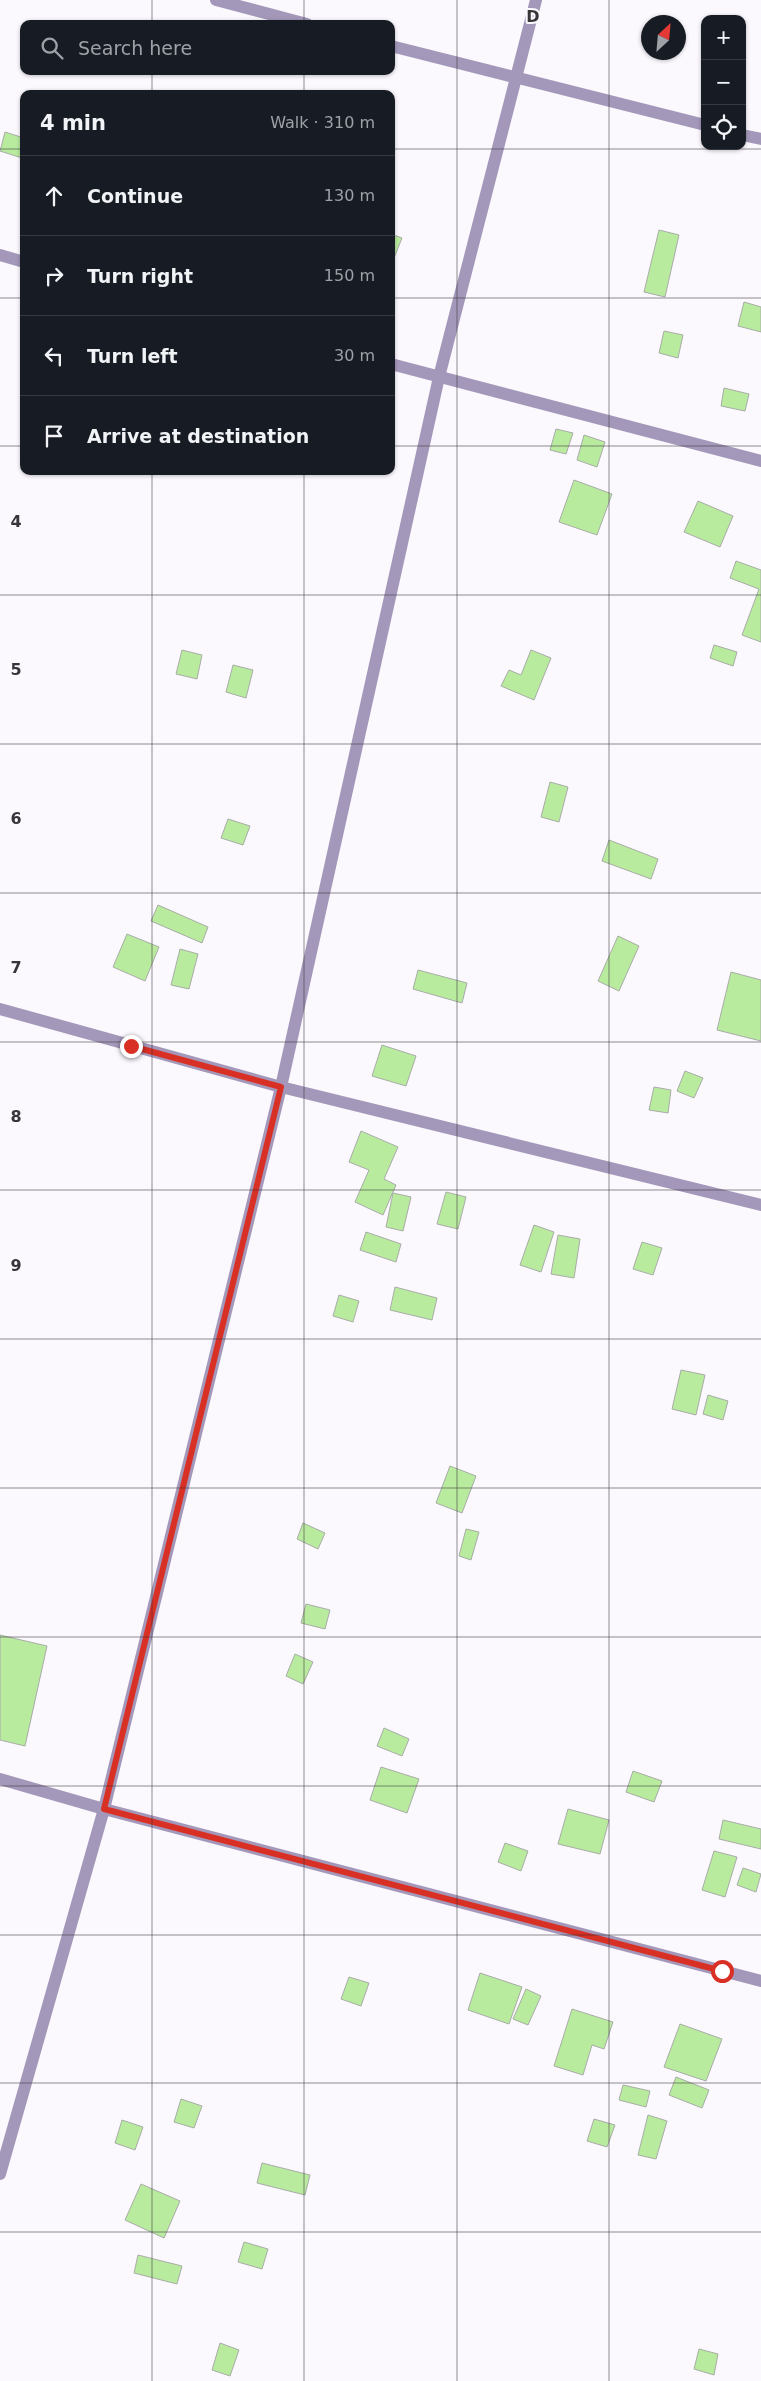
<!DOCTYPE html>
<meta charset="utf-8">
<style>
body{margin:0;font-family:"DejaVu Sans",sans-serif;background:#20242c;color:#f1f3f6}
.controls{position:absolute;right:15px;top:15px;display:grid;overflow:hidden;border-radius:10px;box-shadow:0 1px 4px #0004}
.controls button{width:45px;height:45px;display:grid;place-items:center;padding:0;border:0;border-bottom:1px solid #363941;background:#171b24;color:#f1f3f6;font:25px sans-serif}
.compass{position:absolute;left:641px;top:15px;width:45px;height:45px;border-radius:50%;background:#171b24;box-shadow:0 1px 4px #0004;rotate:26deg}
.stop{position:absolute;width:15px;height:15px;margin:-11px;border:4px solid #d93025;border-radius:50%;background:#fff}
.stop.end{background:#d93025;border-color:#fff;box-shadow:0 1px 5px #0008}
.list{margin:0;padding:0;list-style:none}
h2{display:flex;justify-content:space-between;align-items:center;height:65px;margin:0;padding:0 20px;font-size:21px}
h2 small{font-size:16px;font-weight:400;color:#9ea1a6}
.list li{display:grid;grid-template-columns:32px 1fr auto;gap:15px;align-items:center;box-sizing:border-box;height:80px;padding:0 20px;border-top:1px solid #363941}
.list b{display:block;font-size:19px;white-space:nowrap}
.list em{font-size:16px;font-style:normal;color:#9ea1a6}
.icon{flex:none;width:28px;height:28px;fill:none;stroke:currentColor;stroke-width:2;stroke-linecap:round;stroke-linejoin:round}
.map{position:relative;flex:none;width:761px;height:2381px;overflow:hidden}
.search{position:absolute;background:#171b24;box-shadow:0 1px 4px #0004;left:20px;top:20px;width:375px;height:55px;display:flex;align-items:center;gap:12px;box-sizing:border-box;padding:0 18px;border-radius:10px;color:#9ea1a6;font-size:19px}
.panel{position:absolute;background:#171b24;box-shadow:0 1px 4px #0004;left:20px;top:90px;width:375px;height:385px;border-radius:10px}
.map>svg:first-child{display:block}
.building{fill:#b9eb9f;stroke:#a8aca7}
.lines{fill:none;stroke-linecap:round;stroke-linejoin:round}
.minor{stroke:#a498ba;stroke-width:12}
.route{stroke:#d93025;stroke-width:6}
.grid{fill:none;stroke:#363538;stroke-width:1;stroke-opacity:0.55}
.grid-label{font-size:16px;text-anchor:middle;font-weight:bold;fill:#363538;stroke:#fbf9fe;stroke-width:4;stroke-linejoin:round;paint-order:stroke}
</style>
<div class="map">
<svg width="761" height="2381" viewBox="0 0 761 2381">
<rect width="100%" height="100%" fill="#fbf9fe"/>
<!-- building -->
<g class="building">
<path d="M 5,132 L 24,138 L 22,158 L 0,151 Z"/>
<path d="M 659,230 L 679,235 L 665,297 L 644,292 Z"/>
<path d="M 391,234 L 402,238 L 392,263 L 391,262 Z"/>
<path d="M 744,302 L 761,307 L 761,332 L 738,326 Z"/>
<path d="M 664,331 L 683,335 L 678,358 L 659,353 Z"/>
<path d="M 724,388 L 749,394 L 745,411 L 721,406 Z"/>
<path d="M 556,429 L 573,433 L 566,454 L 550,450 Z"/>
<path d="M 584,435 L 605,442 L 597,467 L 577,460 Z"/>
<path d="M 574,480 L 612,494 L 597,535 L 559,522 Z"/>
<path d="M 698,501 L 733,516 L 720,547 L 684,532 Z"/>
<path d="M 736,561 L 761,570 L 761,642 L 742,635 L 759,589 L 730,578 Z"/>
<path d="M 714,645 L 737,652 L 733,666 L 710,658 Z"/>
<path d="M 182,650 L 202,655 L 197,679 L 176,674 Z"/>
<path d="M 531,650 L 551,658 L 534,700 L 501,686 L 509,670 L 521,675 Z"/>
<path d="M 233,665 L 253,670 L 246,698 L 226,692 Z"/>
<path d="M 550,782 L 568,787 L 559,822 L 541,817 Z"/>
<path d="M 228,819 L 250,826 L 243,845 L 221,838 Z"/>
<path d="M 609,840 L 658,859 L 651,879 L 602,861 Z"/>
<path d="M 158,905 L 208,927 L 202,943 L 151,921 Z"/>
<path d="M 127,934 L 159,947 L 145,981 L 113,967 Z"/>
<path d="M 618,936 L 639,946 L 619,991 L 598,981 Z"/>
<path d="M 180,949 L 198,954 L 189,989 L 171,985 Z"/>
<path d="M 418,970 L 467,983 L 462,1003 L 413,989 Z"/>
<path d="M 731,972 L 761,980 L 761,1041 L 717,1030 Z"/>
<path d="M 382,1045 L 416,1056 L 406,1086 L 372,1076 Z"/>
<path d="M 685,1071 L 703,1078 L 694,1098 L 677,1091 Z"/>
<path d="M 654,1087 L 671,1090 L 668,1113 L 649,1110 Z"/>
<path d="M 361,1131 L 398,1147 L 384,1179 L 396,1185 L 383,1215 L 355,1202 L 369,1170 L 349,1162 Z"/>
<path d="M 446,1192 L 466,1197 L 458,1229 L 437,1224 Z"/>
<path d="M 393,1193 L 411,1197 L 403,1231 L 386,1227 Z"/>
<path d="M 534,1225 L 554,1232 L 541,1272 L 520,1265 Z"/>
<path d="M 366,1232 L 401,1244 L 396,1262 L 360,1250 Z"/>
<path d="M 558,1235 L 580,1239 L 574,1278 L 551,1274 Z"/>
<path d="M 642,1242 L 662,1248 L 653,1275 L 633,1269 Z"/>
<path d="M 395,1287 L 437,1298 L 432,1320 L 390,1310 Z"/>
<path d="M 339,1295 L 359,1301 L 353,1322 L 333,1316 Z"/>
<path d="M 681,1370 L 705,1375 L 696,1415 L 672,1409 Z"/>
<path d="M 708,1395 L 728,1401 L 723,1420 L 703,1414 Z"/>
<path d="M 450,1466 L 476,1476 L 462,1513 L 436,1503 Z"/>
<path d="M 303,1523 L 325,1533 L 318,1549 L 297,1539 Z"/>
<path d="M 466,1529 L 479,1532 L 471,1560 L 459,1556 Z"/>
<path d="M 306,1604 L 330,1610 L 325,1629 L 301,1623 Z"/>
<path d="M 0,1635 L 47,1646 L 25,1746 L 0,1740 Z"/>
<path d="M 295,1654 L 313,1662 L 303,1684 L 286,1676 Z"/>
<path d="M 384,1728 L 409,1739 L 402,1756 L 377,1746 Z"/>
<path d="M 381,1767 L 419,1779 L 407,1813 L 370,1800 Z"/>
<path d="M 633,1771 L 662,1781 L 654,1802 L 626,1792 Z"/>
<path d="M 568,1809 L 609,1820 L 600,1854 L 558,1844 Z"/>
<path d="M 723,1820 L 761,1829 L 761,1849 L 719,1839 Z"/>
<path d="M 505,1843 L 528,1851 L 521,1871 L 498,1862 Z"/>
<path d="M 714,1851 L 737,1857 L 725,1897 L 702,1890 Z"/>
<path d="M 743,1868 L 761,1874 L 756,1892 L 737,1885 Z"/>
<path d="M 480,1973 L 522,1987 L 509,2024 L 468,2010 Z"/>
<path d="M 349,1977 L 369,1983 L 361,2006 L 341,1999 Z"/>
<path d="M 526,1989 L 541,1996 L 528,2025 L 513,2019 Z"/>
<path d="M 572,2009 L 613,2022 L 604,2049 L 592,2045 L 583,2075 L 554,2066 Z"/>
<path d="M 680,2024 L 722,2039 L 706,2081 L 664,2067 Z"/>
<path d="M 676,2077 L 709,2090 L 702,2108 L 669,2095 Z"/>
<path d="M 623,2085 L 650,2091 L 646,2107 L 619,2100 Z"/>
<path d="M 181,2099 L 202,2106 L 194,2128 L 174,2122 Z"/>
<path d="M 648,2115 L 667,2121 L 656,2159 L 638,2155 Z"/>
<path d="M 594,2119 L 615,2125 L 607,2147 L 587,2141 Z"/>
<path d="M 122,2120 L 143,2127 L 135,2150 L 115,2143 Z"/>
<path d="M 262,2163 L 310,2175 L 305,2195 L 257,2183 Z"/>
<path d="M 141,2184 L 180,2201 L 164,2238 L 125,2220 Z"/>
<path d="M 244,2242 L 268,2249 L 262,2269 L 238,2262 Z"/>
<path d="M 138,2255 L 182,2266 L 177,2284 L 134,2273 Z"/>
<path d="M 220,2343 L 239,2350 L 230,2376 L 212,2370 Z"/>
<path d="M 699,2349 L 718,2354 L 714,2375 L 694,2369 Z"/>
</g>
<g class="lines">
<!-- minor -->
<g class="minor">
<path d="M 216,0 L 307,24"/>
<path d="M 391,46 L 705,125"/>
<path d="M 742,135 L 761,139"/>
<path d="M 0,255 L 24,262"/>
<path d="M 391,364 L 761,461"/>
<path d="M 0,1009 L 281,1087 L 761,1205"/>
<path d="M 0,1779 L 104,1809 L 761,1981"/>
<path d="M 0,2174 L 104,1809 L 281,1087 L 439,377 L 536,0"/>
</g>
</g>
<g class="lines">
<!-- route -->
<path class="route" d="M 131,1046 L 281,1087 L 104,1809 L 722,1971"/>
</g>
<!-- grid -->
<path class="grid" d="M 152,0 L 152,24M 304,0 L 304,24M 457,0 L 457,2381M 609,0 L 609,2381M 152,71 L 152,94M 304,71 L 304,94M 0,149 L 24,149M 391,149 L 761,149M 0,298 L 24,298M 391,298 L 761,298M 0,446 L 24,446M 391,446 L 761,446M 152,471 L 152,2381M 304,471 L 304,2381M 0,595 L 761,595M 0,744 L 761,744M 0,893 L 761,893M 0,1042 L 761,1042M 0,1190 L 761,1190M 0,1339 L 761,1339M 0,1488 L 761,1488M 0,1637 L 761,1637M 0,1786 L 761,1786M 0,1935 L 761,1935M 0,2083 L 761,2083M 0,2232 L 761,2232"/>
<g class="grid-label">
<text x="533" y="22">D</text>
<text x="16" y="527">4</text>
<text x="16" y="675">5</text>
<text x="16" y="824">6</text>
<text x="16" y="973">7</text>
<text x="16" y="1122">8</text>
<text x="16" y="1271">9</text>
</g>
</svg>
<div class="controls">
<button>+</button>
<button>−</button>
<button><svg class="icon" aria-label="locate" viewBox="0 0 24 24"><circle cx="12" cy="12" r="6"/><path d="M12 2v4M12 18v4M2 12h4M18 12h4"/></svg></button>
</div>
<svg class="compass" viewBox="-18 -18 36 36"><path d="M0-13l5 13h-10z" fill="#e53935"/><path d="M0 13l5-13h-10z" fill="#9ea1a6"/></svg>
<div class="stop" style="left:722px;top:1971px"></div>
<div class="stop end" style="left:131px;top:1046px"></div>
<div class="search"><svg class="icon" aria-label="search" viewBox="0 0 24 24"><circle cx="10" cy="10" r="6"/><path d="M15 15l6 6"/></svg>Search here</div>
<section class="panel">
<h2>4 min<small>Walk · 310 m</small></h2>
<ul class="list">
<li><svg class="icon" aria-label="ahead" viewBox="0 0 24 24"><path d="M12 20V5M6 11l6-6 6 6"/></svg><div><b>Continue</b></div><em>130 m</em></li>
<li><svg class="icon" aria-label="right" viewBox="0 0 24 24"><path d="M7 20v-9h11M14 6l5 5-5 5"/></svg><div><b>Turn right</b></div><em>150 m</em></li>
<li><svg class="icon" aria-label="left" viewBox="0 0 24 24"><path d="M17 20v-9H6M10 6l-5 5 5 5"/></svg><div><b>Turn left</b></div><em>30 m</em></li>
<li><svg class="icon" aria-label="arrive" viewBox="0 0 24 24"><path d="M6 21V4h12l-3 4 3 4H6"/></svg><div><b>Arrive at destination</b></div></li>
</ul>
</section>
</div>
